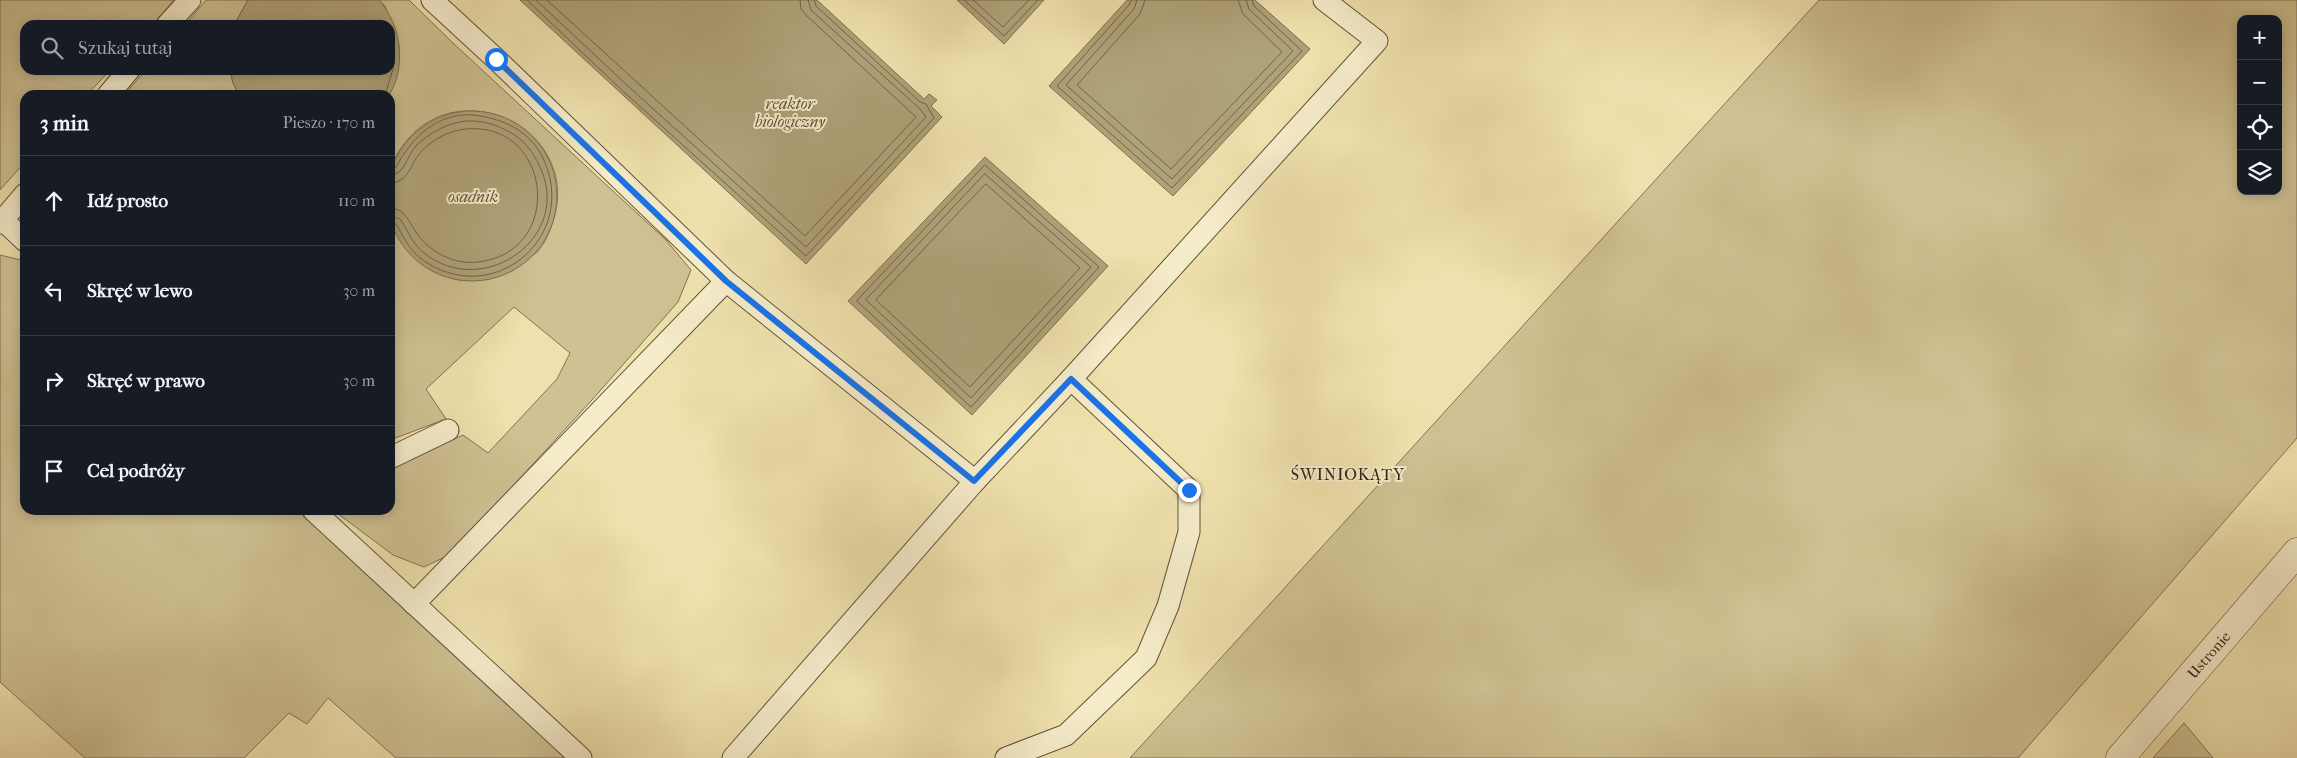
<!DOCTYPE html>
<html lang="pl">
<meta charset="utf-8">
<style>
body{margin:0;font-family:"IM FELL French Canon",serif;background:#242831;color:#f1f3f6}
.controls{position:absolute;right:15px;top:15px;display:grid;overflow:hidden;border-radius:10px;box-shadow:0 2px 12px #0003}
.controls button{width:45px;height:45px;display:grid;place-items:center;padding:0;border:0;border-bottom:1px solid #363941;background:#171b24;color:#f1f3f6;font:25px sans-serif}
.stop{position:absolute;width:15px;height:15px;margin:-11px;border:4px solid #1a73e8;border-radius:50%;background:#fff}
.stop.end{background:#1a73e8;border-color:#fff;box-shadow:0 1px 5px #0008}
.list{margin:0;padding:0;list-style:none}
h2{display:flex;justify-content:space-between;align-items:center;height:65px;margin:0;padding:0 20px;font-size:21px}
h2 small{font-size:16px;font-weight:400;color:#9ea1a6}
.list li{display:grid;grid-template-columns:32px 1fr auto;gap:15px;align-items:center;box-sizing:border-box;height:90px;padding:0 20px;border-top:1px solid #363941}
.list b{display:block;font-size:19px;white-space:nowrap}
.list em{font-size:16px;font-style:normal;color:#9ea1a6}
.icon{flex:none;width:28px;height:28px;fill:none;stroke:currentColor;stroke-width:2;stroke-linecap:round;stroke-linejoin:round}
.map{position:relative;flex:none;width:2297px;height:758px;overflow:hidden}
.search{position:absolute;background:#171b24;box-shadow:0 2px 12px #0003;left:20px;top:20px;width:375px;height:55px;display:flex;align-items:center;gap:12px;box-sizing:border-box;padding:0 18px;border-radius:15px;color:#9ea1a6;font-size:19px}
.panel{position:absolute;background:#171b24;box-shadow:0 2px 12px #0003;left:20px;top:90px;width:375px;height:425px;border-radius:15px}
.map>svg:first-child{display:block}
.green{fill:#cfc193;stroke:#807352;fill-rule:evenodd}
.water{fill:#afa178;stroke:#7d6f4f}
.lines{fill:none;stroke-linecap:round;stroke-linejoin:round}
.shore{stroke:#706345;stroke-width:1}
.lane-casing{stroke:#615439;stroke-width:23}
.street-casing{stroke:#615439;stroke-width:29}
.lane{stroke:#f5ecca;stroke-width:21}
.street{stroke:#f5ecca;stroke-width:28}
.route{stroke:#1a73e8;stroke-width:6}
.labels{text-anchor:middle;stroke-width:4;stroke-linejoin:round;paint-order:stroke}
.street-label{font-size:15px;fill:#322512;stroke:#f5ecca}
.water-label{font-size:16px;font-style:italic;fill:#5e5036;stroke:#f5ecca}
.neighbourhood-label{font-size:16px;letter-spacing:1px;fill:#322512;stroke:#f5ecca}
</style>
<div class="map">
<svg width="2297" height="758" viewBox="0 0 2297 758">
<rect width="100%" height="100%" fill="#efe1ad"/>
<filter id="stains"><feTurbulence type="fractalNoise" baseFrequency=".004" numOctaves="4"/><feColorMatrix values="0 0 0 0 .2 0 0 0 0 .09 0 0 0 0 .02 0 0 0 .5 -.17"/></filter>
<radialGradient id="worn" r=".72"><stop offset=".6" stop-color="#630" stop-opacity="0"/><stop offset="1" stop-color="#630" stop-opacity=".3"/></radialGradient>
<!-- green -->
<g class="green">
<path d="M 0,0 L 174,0 L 152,25 L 25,25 L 25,70 L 110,70 L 87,95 L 25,95 L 25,162 L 0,190 Z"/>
<path d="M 206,0 L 248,0 L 234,25 L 185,25 Z"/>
<path d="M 379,0 L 409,0 L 454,44 L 666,240 L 691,270 L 678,302 L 592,400 L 449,555 L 424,567 L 393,555 L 333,510 L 390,510 L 390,470 L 463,435 L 488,453 L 557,379 L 570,353 L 514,307 L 426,389 L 446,419 L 390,440 L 390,221 C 393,228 447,275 455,279 C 457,280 460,280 462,280 C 488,282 498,278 519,264 C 525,260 533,256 538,251 C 545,243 550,232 553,221 C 575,156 514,99 450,113 C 421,120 399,143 390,171 L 389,95 L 398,70 L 399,47 L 385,6 Z"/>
<path d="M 1819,0 L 2297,0 L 2297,438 L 2018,758 L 1130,758 ZM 2241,19 L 2278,19 L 2278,191 L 2241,191 Z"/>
<path d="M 146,70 L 230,70 L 233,83 L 239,95 L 124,95 Z"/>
<path d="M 0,255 L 25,261 L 25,510 L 299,510 L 567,758 L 396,758 L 328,698 L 307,724 L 289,713 L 244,758 L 85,758 L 0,682 Z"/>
<path d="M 2184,723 L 2213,758 L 2153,758 Z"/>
</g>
<!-- water -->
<g class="water">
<path d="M 248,0 L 379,0 C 401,24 407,67 389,95 L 239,95 L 233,83 L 230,70 L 390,70 L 390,25 L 234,25 Z"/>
<path d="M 520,0 L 817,0 L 924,99 L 929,94 L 937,100 L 931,106 L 942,117 L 806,264 Z"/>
<path d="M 957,0 L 1044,0 L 1004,44 Z"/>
<path d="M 1127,0 L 1255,0 L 1310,49 L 1173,196 L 1049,86 Z"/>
<circle cx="472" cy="196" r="85"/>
<path d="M 985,157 L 1108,266 L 972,415 L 848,301 Z"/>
</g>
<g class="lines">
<!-- shore -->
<g class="shore">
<path d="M 527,0 L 624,92 L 806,256 L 934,118 L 926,104 L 920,102 L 816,6 L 814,0"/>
<path d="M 536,0 L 629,87 L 806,247 L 926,117 L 920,109 L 811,10 L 808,0"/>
<path d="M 547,0 L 805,236 L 916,117 L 806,15 L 801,9 L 800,0"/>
<path d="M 964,0 L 1004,36 L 1038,0"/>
<path d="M 973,0 L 1003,27 L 1029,0"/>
<path d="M 1131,0 L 1129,5 L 1057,86 L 1172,188 L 1302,51 L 1254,6 L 1252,0"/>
<path d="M 1137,0 L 1134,9 L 1066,85 L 1172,179 L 1293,51 L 1249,9 L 1246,0"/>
<path d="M 1145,0 L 1140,14 L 1077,85 L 1171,169 L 1282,52 L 1243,14 L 1238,0"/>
<path d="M 385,95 L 393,69 L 394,48 L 390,28"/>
<path d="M 985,165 L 1099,267 L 971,407 L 857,301 Z"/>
<path d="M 390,169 L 396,167 C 411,139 437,112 473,115 C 500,118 528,129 542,156 C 582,236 492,312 420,258 C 409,249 403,236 396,224 L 390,222"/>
<path d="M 985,174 L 1091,267 L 971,398 L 866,300 Z"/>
<path d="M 390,175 C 405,175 407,155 416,146 C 429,133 447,123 466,121 C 484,120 501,126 516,136 C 526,143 534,154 539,165 C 575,236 484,301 424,253 C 412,244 408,230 400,219 L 390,216"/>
<path d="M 390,183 C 409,182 410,165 420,153 C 431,140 450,130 466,129 C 552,121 566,252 478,262 C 454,265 429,252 416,232 C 408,221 406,209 390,208"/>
<path d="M 986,184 L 1080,268 L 970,387 L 876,300 Z"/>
</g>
<!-- lane casing -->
<g class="lane-casing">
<g id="lane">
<path d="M 432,0 L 496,59 L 726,281"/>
<path d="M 167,25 L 190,0"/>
<path d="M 108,95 L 129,70"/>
<path d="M 3,220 L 25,194"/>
<path d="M 0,223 L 3,220 L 25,241"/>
<path d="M 390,458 L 448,430"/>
<path d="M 313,510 L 581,758"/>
<path d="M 414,604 L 726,281 L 975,481"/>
<path d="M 733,758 L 975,481 L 1071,379 L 1377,41 L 1324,0"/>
<path d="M 1006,758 L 1066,735 L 1146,658 L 1168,606 L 1189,532 L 1189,490 L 1071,379"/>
</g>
</g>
<!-- street casing -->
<g class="street-casing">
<path id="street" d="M 2120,758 L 2297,552"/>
</g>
<!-- lane -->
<use href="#lane" class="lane"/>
<!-- street -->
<use href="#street" class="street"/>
</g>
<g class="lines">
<!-- route -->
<path class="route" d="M 496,59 L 726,281 L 974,481 L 1071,379 L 1189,490"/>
</g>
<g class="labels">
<!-- street labels -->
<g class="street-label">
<text transform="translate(2209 655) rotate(-49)" y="5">Ustronie</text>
</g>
<!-- water labels -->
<g class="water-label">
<text x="790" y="109">reaktor<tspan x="790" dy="18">biologiczny</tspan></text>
<text x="473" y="202">osadnik</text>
</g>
<!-- neighbourhood labels -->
<g class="neighbourhood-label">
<text x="1348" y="480">ŚWINIOKĄTY</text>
</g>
</g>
<rect width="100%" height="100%" filter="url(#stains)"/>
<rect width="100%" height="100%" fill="url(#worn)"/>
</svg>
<div class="controls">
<button>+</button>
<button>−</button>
<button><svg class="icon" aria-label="locate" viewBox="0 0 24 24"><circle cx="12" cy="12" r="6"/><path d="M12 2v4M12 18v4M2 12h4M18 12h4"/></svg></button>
<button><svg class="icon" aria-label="layers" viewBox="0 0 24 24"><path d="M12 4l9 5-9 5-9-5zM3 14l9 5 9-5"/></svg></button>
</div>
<div class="stop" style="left:496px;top:59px"></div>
<div class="stop end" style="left:1189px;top:490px"></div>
<div class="search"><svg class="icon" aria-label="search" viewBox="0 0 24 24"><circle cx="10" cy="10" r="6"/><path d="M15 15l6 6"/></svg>Szukaj tutaj</div>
<section class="panel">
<h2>3 min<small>Pieszo · 170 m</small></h2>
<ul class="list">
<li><svg class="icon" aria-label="ahead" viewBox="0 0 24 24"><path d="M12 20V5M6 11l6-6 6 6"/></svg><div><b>Idź prosto</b></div><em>110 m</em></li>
<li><svg class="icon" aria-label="left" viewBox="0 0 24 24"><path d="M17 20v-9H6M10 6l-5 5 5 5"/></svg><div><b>Skręć w lewo</b></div><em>30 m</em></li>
<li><svg class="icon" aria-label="right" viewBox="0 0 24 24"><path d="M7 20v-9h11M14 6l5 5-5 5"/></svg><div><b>Skręć w prawo</b></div><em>30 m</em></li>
<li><svg class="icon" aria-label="arrive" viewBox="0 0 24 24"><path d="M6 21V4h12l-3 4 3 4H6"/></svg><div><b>Cel podróży</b></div></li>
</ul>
</section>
</div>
